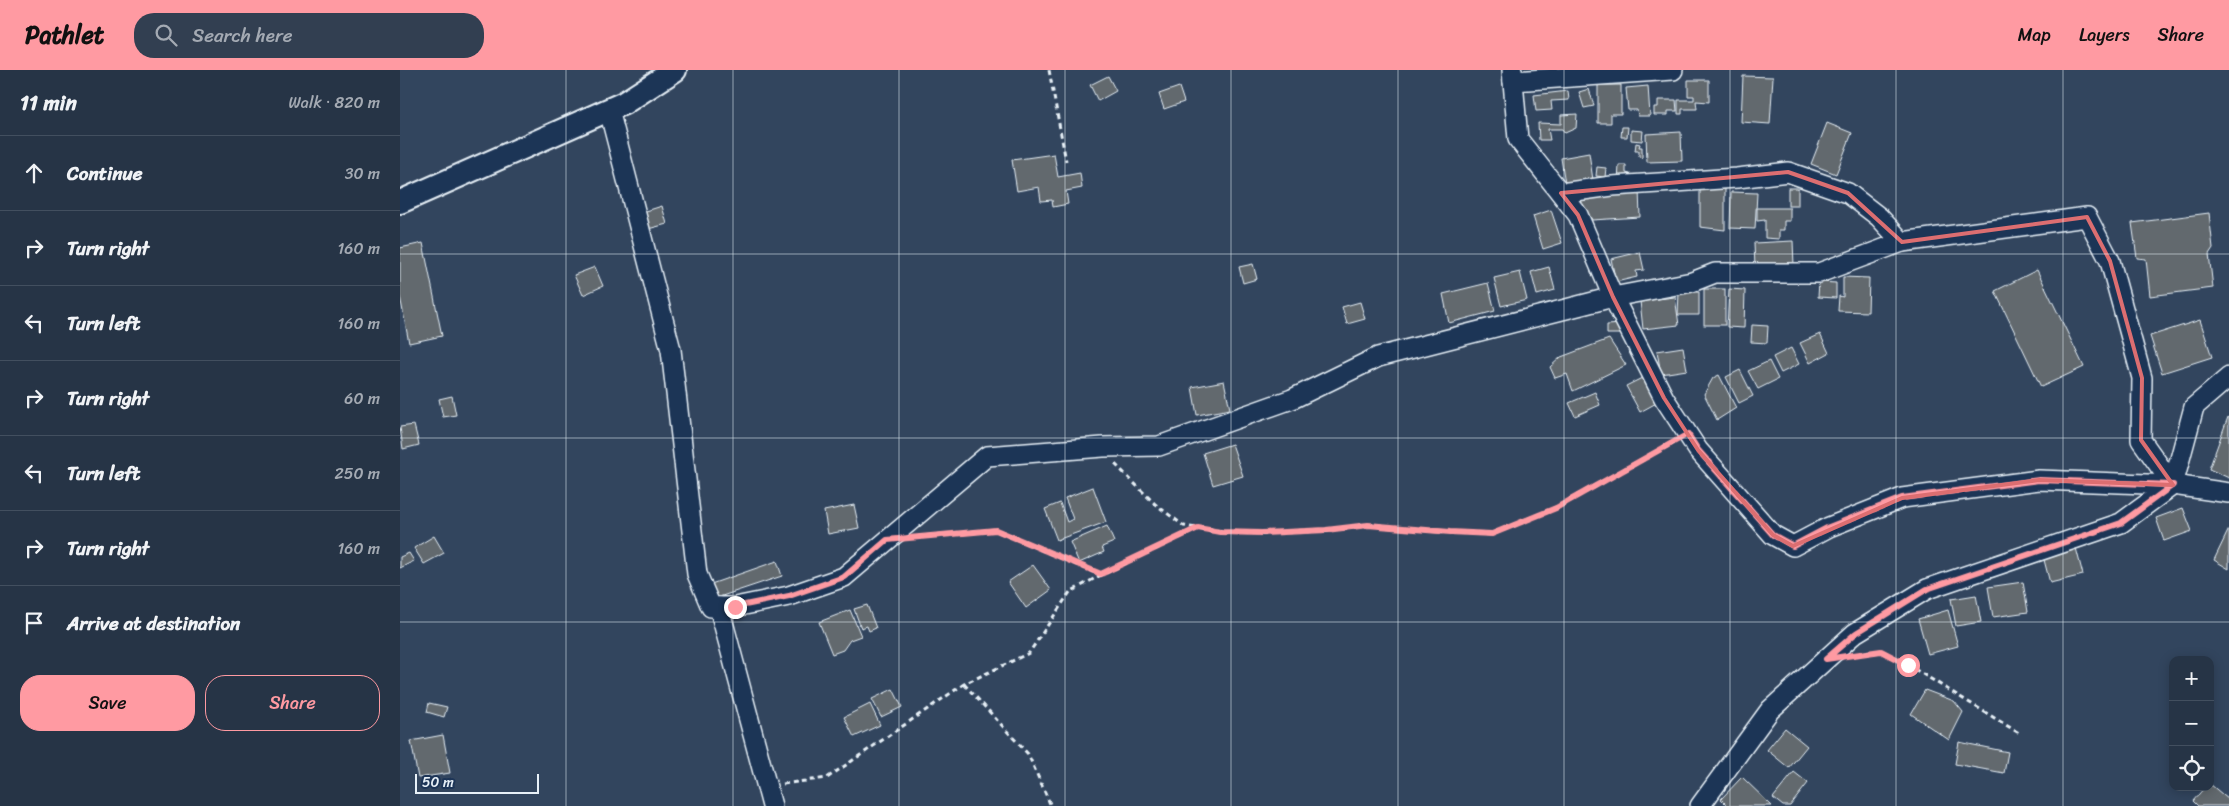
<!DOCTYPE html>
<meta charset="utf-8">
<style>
body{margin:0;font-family:Sriracha,sans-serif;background:#323f51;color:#f1f3f6}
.controls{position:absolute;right:15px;bottom:15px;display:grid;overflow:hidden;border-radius:10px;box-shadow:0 2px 12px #0003}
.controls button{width:45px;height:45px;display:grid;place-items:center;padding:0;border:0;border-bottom:1px solid #424f5f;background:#263446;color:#f1f3f6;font:25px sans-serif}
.scale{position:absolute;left:15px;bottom:12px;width:124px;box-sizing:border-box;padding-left:5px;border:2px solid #e8f1f8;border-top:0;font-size:14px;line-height:18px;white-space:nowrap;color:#e8f1f8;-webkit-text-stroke:4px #1d3557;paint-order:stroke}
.stop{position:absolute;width:15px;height:15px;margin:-11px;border:4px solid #ff9aa2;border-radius:50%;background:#fff}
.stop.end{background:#ff9aa2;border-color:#fff;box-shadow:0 1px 5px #0008}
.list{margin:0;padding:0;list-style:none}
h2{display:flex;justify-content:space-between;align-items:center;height:65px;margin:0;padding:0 20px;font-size:21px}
h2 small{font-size:16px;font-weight:400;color:#a4aab3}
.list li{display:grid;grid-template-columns:32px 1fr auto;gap:15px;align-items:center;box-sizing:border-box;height:75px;padding:0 20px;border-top:1px solid #424f5f}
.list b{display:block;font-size:19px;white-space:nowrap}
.list em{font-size:16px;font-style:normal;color:#a4aab3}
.actions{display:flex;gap:10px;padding:15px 20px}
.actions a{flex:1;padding:11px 0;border:1px solid #ff9aa2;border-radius:20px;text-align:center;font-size:18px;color:#ff9aa2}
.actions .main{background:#ff9aa2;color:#111}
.icon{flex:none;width:28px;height:28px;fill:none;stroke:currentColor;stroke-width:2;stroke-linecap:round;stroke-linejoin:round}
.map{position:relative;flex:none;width:1829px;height:736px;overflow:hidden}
header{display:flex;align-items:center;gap:30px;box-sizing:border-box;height:70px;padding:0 25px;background:#ff9aa2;color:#111}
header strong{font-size:24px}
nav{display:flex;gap:28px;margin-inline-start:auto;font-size:18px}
.search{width:350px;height:45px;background:#323f51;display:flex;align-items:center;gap:12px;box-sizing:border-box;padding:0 18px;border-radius:20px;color:#a4aab3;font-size:19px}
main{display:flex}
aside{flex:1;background:#263446}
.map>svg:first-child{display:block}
.building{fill:#62696e;stroke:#e8f1f8}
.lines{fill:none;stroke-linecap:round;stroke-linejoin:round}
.minor-casing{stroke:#e8f1f8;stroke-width:22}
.tertiary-casing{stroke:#e8f1f8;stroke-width:26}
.path{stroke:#e8f1f8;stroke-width:3;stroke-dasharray:5 4;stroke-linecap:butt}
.minor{stroke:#1d3557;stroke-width:19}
.tertiary{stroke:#1d3557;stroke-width:22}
.route{stroke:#ff9aa2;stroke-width:6}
.marked{fill:none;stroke:#dc6e71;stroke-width:4;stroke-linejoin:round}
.grid{fill:none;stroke:#e8f1f8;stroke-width:1;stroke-opacity:0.55}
</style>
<header>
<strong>Pathlet</strong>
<div class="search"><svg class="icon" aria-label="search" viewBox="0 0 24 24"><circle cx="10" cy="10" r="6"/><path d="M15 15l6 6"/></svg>Search here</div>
<nav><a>Map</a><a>Layers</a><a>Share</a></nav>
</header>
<main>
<aside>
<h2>11 min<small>Walk · 820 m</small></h2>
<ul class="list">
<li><svg class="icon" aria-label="ahead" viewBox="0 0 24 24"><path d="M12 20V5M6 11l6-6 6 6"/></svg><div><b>Continue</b></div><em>30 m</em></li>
<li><svg class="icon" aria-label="right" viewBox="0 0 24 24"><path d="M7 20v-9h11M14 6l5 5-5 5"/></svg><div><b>Turn right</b></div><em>160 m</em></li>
<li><svg class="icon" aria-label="left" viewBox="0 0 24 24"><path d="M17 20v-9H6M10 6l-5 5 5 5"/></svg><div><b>Turn left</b></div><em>160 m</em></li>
<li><svg class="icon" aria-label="right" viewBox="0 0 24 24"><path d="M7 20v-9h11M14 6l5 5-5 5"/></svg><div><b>Turn right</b></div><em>60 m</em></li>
<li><svg class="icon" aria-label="left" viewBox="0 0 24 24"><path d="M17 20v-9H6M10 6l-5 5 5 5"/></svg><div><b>Turn left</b></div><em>250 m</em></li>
<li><svg class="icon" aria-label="right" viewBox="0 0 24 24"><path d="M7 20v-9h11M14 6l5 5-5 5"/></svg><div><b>Turn right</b></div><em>160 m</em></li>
<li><svg class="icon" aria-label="arrive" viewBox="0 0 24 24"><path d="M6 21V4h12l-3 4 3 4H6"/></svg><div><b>Arrive at destination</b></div></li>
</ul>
<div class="actions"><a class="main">Save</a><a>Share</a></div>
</aside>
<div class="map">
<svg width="1829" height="736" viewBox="0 0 1829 736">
<rect width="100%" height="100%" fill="#32455e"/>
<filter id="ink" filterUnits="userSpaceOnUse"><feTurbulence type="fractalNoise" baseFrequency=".02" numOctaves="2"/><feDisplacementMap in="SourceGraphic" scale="10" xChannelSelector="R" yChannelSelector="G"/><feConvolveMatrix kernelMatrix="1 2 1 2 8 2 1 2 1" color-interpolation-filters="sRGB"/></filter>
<g filter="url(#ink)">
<!-- building -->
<g class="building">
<path d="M 708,6 L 716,21 L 698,31 L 690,15 Z"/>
<path d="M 1343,6 L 1373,7 L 1370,54 L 1341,52 Z"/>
<path d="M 1288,10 L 1309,10 L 1309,32 L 1296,31 L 1297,39 L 1282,39 L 1282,44 L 1278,44 L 1278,30 L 1294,30 L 1294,26 L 1288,26 Z"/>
<path d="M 1198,15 L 1221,15 L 1221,44 L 1211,44 L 1211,53 L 1198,53 Z"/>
<path d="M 1248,16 L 1250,46 L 1238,46 L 1237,40 L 1228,40 L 1226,18 Z"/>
<path d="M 779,17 L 784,32 L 764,39 L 759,24 Z"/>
<path d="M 1189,19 L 1194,36 L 1184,38 L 1179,22 Z"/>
<path d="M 1168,21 L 1169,30 L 1151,31 L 1152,40 L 1136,41 L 1134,25 Z"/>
<path d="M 1258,30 L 1276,30 L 1277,41 L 1268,41 L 1268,45 L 1254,45 L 1254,37 L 1258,37 Z"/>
<path d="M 1177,44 L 1176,58 L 1165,63 L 1162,59 L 1148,59 L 1150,70 L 1139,70 L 1138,53 L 1161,54 L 1161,45 Z"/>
<path d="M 1427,53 L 1452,63 L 1436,104 L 1411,94 Z"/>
<path d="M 1222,57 L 1228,57 L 1227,67 L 1221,67 Z"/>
<path d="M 1231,60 L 1243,61 L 1242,71 L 1231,70 Z"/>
<path d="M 1281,62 L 1282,91 L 1247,92 L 1246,64 Z"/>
<path d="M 1236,73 L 1240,74 L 1239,77 L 1242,77 L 1242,88 L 1239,87 L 1239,81 L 1235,81 Z"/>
<path d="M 1189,83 L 1193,110 L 1165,114 L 1161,88 Z"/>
<path d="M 654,84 L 658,107 L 680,103 L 682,118 L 666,121 L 668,134 L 653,137 L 652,130 L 641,131 L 639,117 L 617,121 L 612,90 Z"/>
<path d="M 1219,95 L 1226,95 L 1226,103 L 1230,104 L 1230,110 L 1218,112 Z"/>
<path d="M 1197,97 L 1206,98 L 1205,107 L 1196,106 Z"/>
<rect x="1388" y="118" width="10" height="18"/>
<path d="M 1300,119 L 1325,119 L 1325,160 L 1300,157 Z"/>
<path d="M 1239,120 L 1240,147 L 1192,150 L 1179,127 Z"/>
<path d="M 1331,122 L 1357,123 L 1355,159 L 1330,158 Z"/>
<path d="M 262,136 L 267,154 L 248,159 L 243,142 Z"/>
<path d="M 1357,138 L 1390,138 L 1390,151 L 1384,151 L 1384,160 L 1379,160 L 1379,169 L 1365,168 L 1365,150 L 1357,151 Z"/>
<path d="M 1151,140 L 1162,173 L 1143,179 L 1133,146 Z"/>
<path d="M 1809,143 L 1813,178 L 1809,184 L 1813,218 L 1750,226 L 1746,189 L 1737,188 L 1732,153 Z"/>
<path d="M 1393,171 L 1394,196 L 1355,197 L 1354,173 Z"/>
<path d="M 23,173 L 42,266 L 9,273 L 0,226 L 0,178 Z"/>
<path d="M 1240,182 L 1244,200 L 1236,201 L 1237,207 L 1216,212 L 1211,189 Z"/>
<path d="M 853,194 L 857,209 L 843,213 L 839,197 Z"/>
<path d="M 195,197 L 203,216 L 183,225 L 174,205 Z"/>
<path d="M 1149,197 L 1155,220 L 1137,225 L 1131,202 Z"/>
<path d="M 1637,200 L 1684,297 L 1641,317 L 1595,221 Z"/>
<path d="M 1120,202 L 1127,230 L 1101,236 L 1094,208 Z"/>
<path d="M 1443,207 L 1469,208 L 1468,242 L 1438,241 L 1439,226 L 1443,227 Z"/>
<path d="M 1419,212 L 1436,213 L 1436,228 L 1418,227 Z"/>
<path d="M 1088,213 L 1095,241 L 1049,253 L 1043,224 Z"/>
<rect x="1304" y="219" width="21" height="36"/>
<path d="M 1329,219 L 1345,220 L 1344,258 L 1327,257 Z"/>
<path d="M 1279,222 L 1299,222 L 1299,245 L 1278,245 Z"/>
<path d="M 1275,227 L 1279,255 L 1243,259 L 1240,231 Z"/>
<path d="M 960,232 L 965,249 L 947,254 L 942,237 Z"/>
<path d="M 1800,250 L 1812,287 L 1762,303 L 1750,266 Z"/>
<path d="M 1223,254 L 1223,264 L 1207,264 L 1207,255 Z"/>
<path d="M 1352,255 L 1368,256 L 1367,273 L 1351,272 Z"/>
<path d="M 1420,264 L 1429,283 L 1410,293 L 1400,273 Z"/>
<path d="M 1209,269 L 1226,295 L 1173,321 L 1167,304 L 1155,308 L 1150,297 L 1161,287 Z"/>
<path d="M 1283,277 L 1287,300 L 1261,304 L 1257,281 Z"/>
<path d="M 1391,278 L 1399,294 L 1381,303 L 1373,287 Z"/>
<path d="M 1369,291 L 1378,309 L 1358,319 L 1348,301 Z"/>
<path d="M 1340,300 L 1353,326 L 1339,333 L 1326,307 Z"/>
<path d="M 1319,305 L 1336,338 L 1317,350 L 1304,324 L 1313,308 Z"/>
<path d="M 1246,306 L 1260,331 L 1240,342 L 1226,316 Z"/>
<path d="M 824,311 L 830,339 L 797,345 L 792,317 Z"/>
<path d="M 1195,322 L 1200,335 L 1175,346 L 1169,333 Z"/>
<path d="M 52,326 L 56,345 L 43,347 L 39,329 Z"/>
<path d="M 1828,347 L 1829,347 L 1829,408 L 1809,399 Z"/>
<path d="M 14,355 L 19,375 L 3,379 L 0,357 Z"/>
<path d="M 832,374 L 843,406 L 813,415 L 803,383 Z"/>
<path d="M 693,417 L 706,452 L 657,470 L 645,439 L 660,433 L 667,452 L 673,449 L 665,428 Z"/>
<path d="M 454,435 L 459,458 L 428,464 L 424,441 Z"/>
<path d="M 1783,438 L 1792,461 L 1764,471 L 1756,448 Z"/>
<path d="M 707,456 L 714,472 L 702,477 L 704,482 L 679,493 L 670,472 Z"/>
<path d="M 1829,459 L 1829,499 L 1814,490 Z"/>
<path d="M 34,466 L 44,483 L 24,494 L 14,478 Z"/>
<path d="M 1676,478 L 1683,505 L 1650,513 L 1643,486 Z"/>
<path d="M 9,483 L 14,491 L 0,498 L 0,487 Z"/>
<path d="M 377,491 L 382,506 L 316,528 L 311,514 Z"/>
<path d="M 633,495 L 651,520 L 626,538 L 608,512 Z"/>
<path d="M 1623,512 L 1628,542 L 1593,547 L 1588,517 Z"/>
<path d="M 1576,525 L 1581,552 L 1556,556 L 1551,529 Z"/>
<path d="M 467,535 L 476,558 L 469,561 L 467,556 L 461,558 L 454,539 Z"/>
<path d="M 450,540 L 461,566 L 450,570 L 443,580 L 432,584 L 419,552 Z"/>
<path d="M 1548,540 L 1558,576 L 1528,584 L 1518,549 Z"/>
<path d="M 493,619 L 502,637 L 481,647 L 472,629 Z"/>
<path d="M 1525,620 L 1554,631 L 1563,642 L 1549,670 L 1511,644 Z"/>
<path d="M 29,633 L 47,637 L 44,647 L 27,642 Z"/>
<path d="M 470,634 L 480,655 L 454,667 L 444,647 Z"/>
<path d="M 1385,658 L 1407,676 L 1389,698 L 1367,680 Z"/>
<path d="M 43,665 L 50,703 L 18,708 L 11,671 Z"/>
<path d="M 1559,672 L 1608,682 L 1604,703 L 1555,694 Z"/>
<path d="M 1394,702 L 1408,713 L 1390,736 L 1383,736 L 1373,728 Z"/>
<path d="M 1342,707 L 1372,736 L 1328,736 L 1321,729 Z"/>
<path d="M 1810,714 L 1829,730 L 1829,736 L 1798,736 L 1793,731 L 1805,717 L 1810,717 Z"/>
</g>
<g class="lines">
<!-- minor casing -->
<g class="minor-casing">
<g id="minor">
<path d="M 1112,0 L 1118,69 L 1178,145 L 1213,227 L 1264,328 L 1298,380 L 1373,465 L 1393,476 L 1429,457 L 1502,428 L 1639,410 L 1773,415 L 1829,423"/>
<path d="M 1113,11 L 1273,0"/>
<path d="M 209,40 L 271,280 L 297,504 L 311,537 L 335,537 L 389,526 L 444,507 L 587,386 L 703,377 L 759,376 L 892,329 L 978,287 L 1213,227 L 1292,212 L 1315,203 L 1419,203 L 1502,172 L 1479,147 L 1448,123 L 1388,102 L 1337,108 L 1212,116 L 1161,123"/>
<path d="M 1502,172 L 1687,147 L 1710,191 L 1742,308 L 1741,370 L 1773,415"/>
<path d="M 319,537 L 372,736"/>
<path d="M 1300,736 L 1370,640 L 1455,563 L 1527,519 L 1721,453 L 1773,415 L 1794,337 L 1829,307"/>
</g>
</g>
<!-- tertiary casing -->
<g class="tertiary-casing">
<path id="tertiary" d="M 0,132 L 224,33 L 275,0"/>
</g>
<!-- path -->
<g class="path">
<path d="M 649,0 L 666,91"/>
<path d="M 715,394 L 755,434 L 784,456 L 820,462 L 862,463 L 926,460 L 967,455 L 1050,462 L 1092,464 L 1156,438 L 1274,372"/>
<path d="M 518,467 L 596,460 L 701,505 L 796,459"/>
<path d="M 1456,585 L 1481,581 L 1508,595 L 1619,663"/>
<path d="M 564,614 L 628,684 L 651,736"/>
<path d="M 383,714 L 427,708 L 564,614 L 629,583 L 670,522 L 701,505"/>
</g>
<!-- minor -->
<use href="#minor" class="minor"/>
<!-- tertiary -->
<use href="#tertiary" class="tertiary"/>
</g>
</g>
<g class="lines" filter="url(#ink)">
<!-- route -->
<path class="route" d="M 335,537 L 389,526 L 444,507 L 487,470 L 596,460 L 701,504 L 798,458 L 820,462 L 862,463 L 926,460 L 968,455 L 1050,462 L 1092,464 L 1156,438 L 1288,364 L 1298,380 L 1373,465 L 1393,476 L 1429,457 L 1502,428 L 1639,410 L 1773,415 L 1721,453 L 1527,519 L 1456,563 L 1426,589 L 1481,581 L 1508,595"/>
</g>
<!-- marked area -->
<path class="marked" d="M 1388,102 L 1448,123 L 1502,172 L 1687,147 L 1710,191 L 1742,308 L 1741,370 L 1773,415 L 1639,410 L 1502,428 L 1393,476 L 1373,465 L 1298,380 L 1264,328 L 1213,227 L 1178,145 L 1161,123 Z"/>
<!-- grid -->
<path class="grid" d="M 166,0 L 166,736M 333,0 L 333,736M 499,0 L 499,736M 665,0 L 665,736M 831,0 L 831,736M 998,0 L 998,736M 1164,0 L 1164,736M 1330,0 L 1330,736M 1496,0 L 1496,736M 1663,0 L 1663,736M 0,184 L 1829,184M 0,368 L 1829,368M 0,552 L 1829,552"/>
</svg>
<div class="controls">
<button>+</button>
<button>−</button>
<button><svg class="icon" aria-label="locate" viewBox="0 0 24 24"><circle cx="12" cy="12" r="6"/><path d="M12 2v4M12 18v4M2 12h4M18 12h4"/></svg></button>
</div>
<div class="scale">50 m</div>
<div class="stop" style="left:1508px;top:595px"></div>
<div class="stop end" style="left:335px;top:537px"></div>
</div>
</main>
